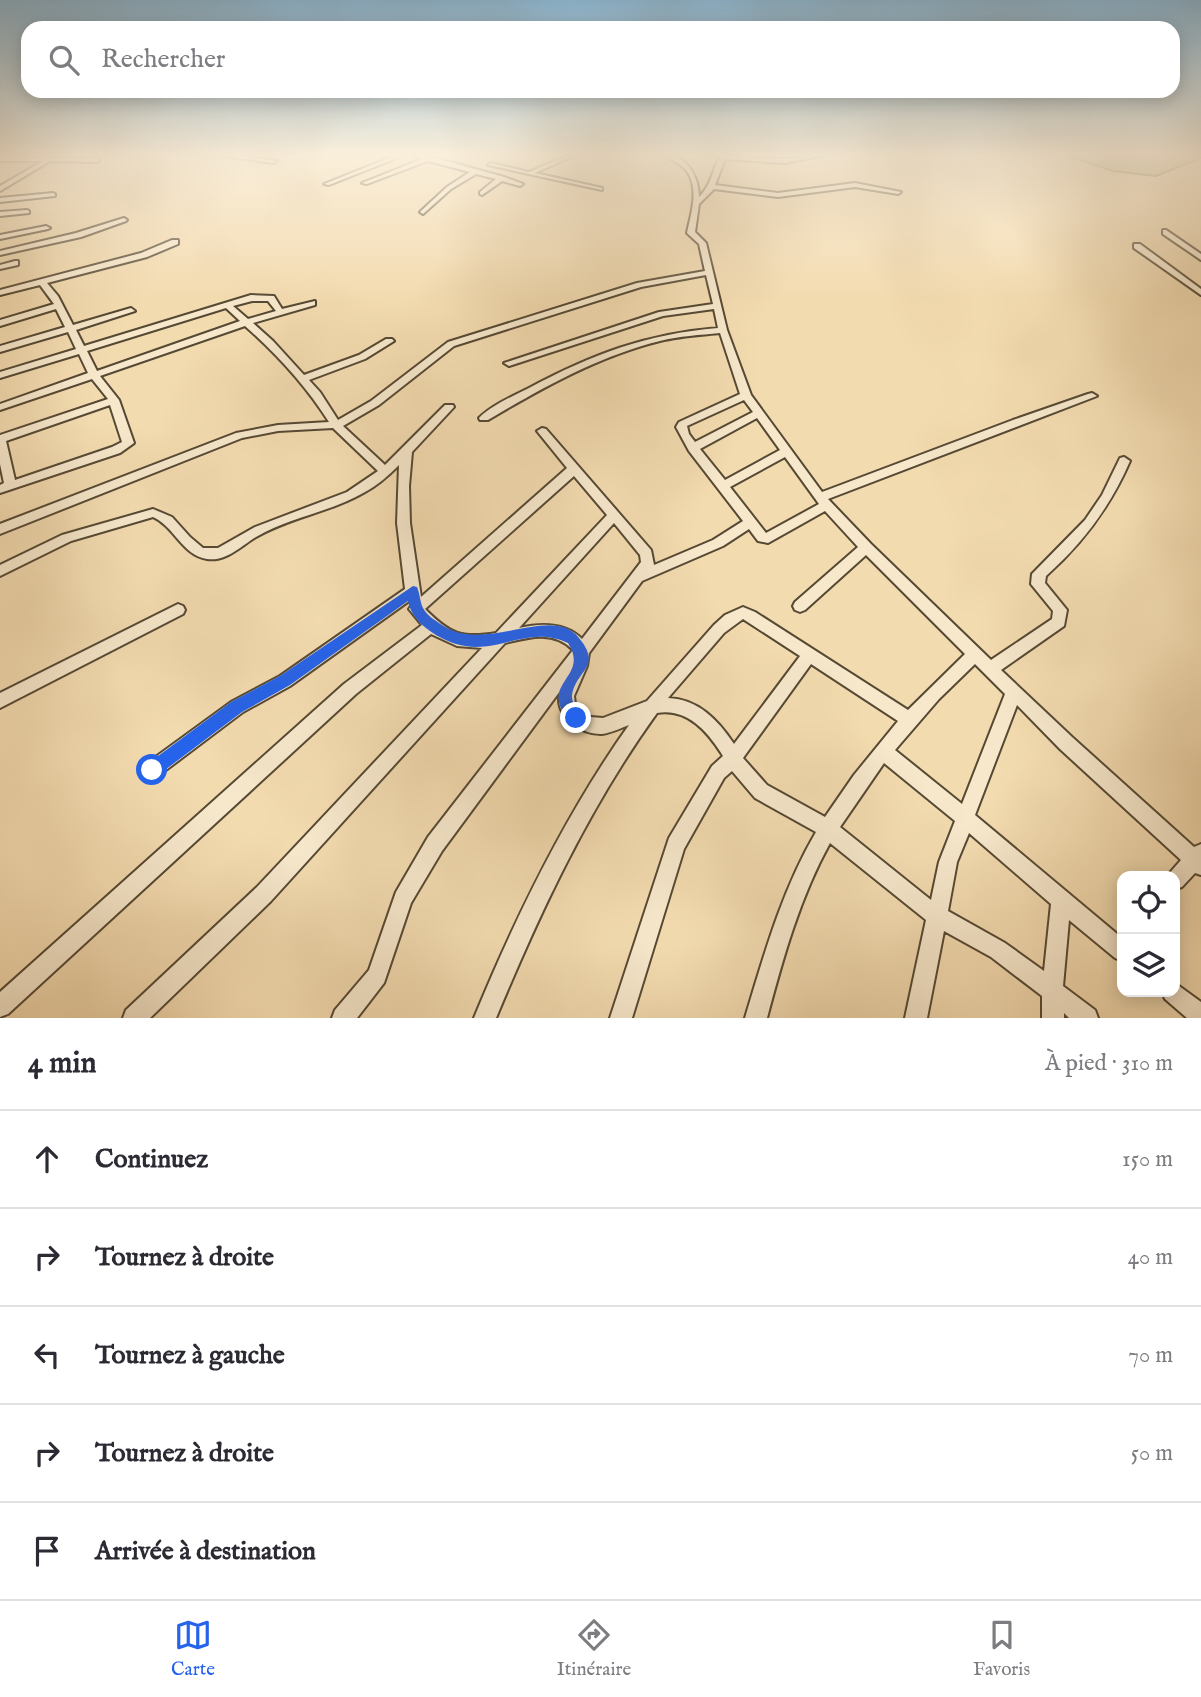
<!DOCTYPE html>
<html lang="fr">
<meta charset="utf-8">
<style>
body{margin:0;font-family:"IM FELL English",serif;background:#f7f7f7;color:#2b2b33}
.controls{position:absolute;right:21px;bottom:21px;display:grid;overflow:hidden;border-radius:14px;box-shadow:0 4px 18px #0003}
.controls button{width:63px;height:63px;display:grid;place-items:center;padding:0;border:0;border-bottom:2px solid #e1e1e2;background:#fff;color:#2b2b33;font:35px sans-serif}
.stop{position:absolute;width:21px;height:21px;margin:-16px;border:5px solid #2563eb;border-radius:50%;background:#fff}
.stop.end{background:#2563eb;border-color:#fff;box-shadow:0 2px 7px #0008}
.list{margin:0;padding:0;list-style:none}
h2{display:flex;justify-content:space-between;align-items:center;height:91px;margin:0;padding:0 28px;font-size:30px}
h2 small{font-size:23px;font-weight:400;color:#7c7c81}
.list li{display:grid;grid-template-columns:46px 1fr auto;gap:21px;align-items:center;box-sizing:border-box;height:98px;padding:0 28px;border-top:2px solid #e1e1e2}
.list b{display:block;font-size:26px;white-space:nowrap}
.list em{font-size:23px;font-style:normal;color:#7c7c81}
.icon{flex:none;width:38px;height:38px;fill:none;stroke:currentColor;stroke-width:2;stroke-linecap:round;stroke-linejoin:round}
.map{position:relative;flex:none;width:1201px;height:1018px;overflow:hidden}
.search{position:absolute;background:#fff;box-shadow:0 4px 18px #0003;left:21px;right:21px;top:21px;height:77px;display:flex;align-items:center;gap:18px;box-sizing:border-box;padding:0 24px;border-radius:21px;color:#7c7c81;font-size:26px}
.sheet{height:581px;background:#fff}
nav{display:flex;justify-content:space-around;align-items:center;box-sizing:border-box;height:98px;border-top:2px solid #e1e1e2;background:#fff;font-size:19px;color:#7c7c81}
nav a{display:grid;justify-items:center;gap:4px}
nav .on{color:#2563eb}
.map>svg:first-child{display:block}
.green{fill:#bdc08a;stroke:#706c4a;stroke-width:2}
.lines{fill:none;stroke-linecap:round;stroke-linejoin:round}
.minor-casing{stroke:#564934;stroke-width:4}
.minor{fill:#f7e8cc;fill-rule:evenodd}
.route{fill:#2563eb}
</style>
<div class="map">
<svg width="1201" height="1018" viewBox="0 0 1201 1018">
<rect width="100%" height="100%" fill="#f3dbb0"/>
<filter id="stains"><feTurbulence type="fractalNoise" baseFrequency=".00286" numOctaves="4"/><feColorMatrix values="0 0 0 0 .2 0 0 0 0 .09 0 0 0 0 .02 0 0 0 .5 -.17"/></filter>
<radialGradient id="worn" r=".72"><stop offset=".6" stop-color="#630" stop-opacity="0"/><stop offset="1" stop-color="#630" stop-opacity=".3"/></radialGradient>
<!-- green -->
<path class="green" d="M 1068,156 L 1201,156 L 1201,158 L 1156,176 L 1113,171 Z"/>
<g class="lines">
<!-- minor casing -->
<g class="minor-casing">
<g id="minor">
<path d="M 224,156 L 241,156 L 277,161 L 274,163 Z"/>
<path d="M 394,156 L 402,156 L 329,185 L 324,184 Z"/>
<path d="M 415,156 L 432,157 L 504,177 L 523,184 L 520,186 L 502,181 L 482,195 L 480,194 L 480,192 L 496,179 L 476,174 L 451,189 L 423,214 L 420,212 L 421,211 L 447,187 L 470,172 L 428,161 L 367,184 L 362,183 L 422,159 Z"/>
<path d="M 566,156 L 573,156 L 535,173 L 602,188 L 602,190 L 488,165 L 491,163 L 529,172 Z"/>
<path d="M 667,156 C 688,155 699,179 699,197 C 712,185 712,169 721,156 L 785,159 L 820,156 L 785,163 L 725,159 L 715,185 L 778,193 L 855,183 L 901,192 L 898,194 L 855,187 L 778,197 L 714,189 L 699,204 L 695,232 L 706,243 L 727,330 L 751,395 L 822,492 L 1013,420 L 1088,394 L 1092,393 L 1097,396 L 828,499 L 871,544 L 991,660 L 1052,619 L 1053,611 L 1031,584 L 1032,574 L 1085,520 L 1102,495 L 1120,458 L 1124,457 L 1130,461 C 1110,507 1083,543 1046,576 L 1045,583 L 1067,610 L 1064,626 L 1001,670 L 1072,737 L 1194,847 L 1201,844 L 1201,875 L 1195,873 L 1182,887 L 1175,889 L 1175,876 L 1167,876 L 1181,860 L 1060,749 L 1017,705 L 975,815 L 1122,938 L 1122,961 L 1115,958 L 1069,920 L 1063,986 L 1095,1010 L 1098,1018 L 1069,1018 L 1064,1013 L 1064,1018 L 1042,1018 L 1042,996 L 991,957 L 944,931 L 927,1018 L 905,1018 L 926,920 L 830,843 C 800,897 783,958 767,1018 L 745,1018 C 764,955 782,890 816,832 L 755,798 L 732,771 L 724,778 L 684,849 L 632,1018 L 610,1018 L 669,838 L 712,766 L 723,756 C 708,732 688,708 657,713 C 589,807 540,912 496,1018 L 474,1018 C 516,916 565,815 629,725 C 621,728 611,733 602,734 C 580,735 553,715 560,691 L 442,851 L 411,903 L 384,983 L 357,1018 L 332,1018 L 335,1010 L 369,970 L 396,892 L 428,837 L 573,650 C 554,630 529,637 505,643 L 271,901 L 150,1018 L 123,1018 L 126,1010 L 257,887 L 482,648 L 457,646 L 431,634 L 356,694 L 8,1014 L 0,1017 L 0,992 L 344,684 L 422,625 L 409,609 L 413,603 L 409,601 L 290,686 L 243,712 L 158,776 L 152,778 L 146,776 L 143,770 L 146,764 L 231,702 L 280,676 L 405,589 L 397,523 L 399,465 C 389,475 378,485 365,492 C 331,512 290,517 256,537 C 241,546 226,562 207,559 C 182,555 175,527 153,517 L 71,541 L 0,576 L 0,565 L 62,535 L 153,509 L 172,517 L 190,537 L 203,548 L 218,548 L 255,527 L 347,492 L 378,471 L 333,428 L 278,431 L 242,438 L 0,534 L 0,524 L 236,433 L 278,425 L 329,422 C 306,386 277,354 245,326 L 100,376 L 119,400 L 134,443 L 120,453 L 0,493 L 0,485 L 4,483 L 0,464 L 0,435 L 108,399 L 92,379 L 0,410 L 0,404 L 88,373 L 79,354 L 0,378 L 0,372 L 76,349 L 68,332 L 0,352 L 0,346 L 65,327 L 56,309 L 0,326 L 0,320 L 54,304 L 40,285 L 0,295 L 0,290 L 141,253 L 172,240 L 178,240 L 178,244 L 147,257 L 47,283 L 58,296 L 73,325 L 131,308 L 135,311 L 76,330 L 84,346 L 251,295 L 274,296 L 282,309 L 315,301 L 315,305 L 253,323 L 273,341 L 304,375 L 359,355 L 386,339 L 392,339 L 394,341 L 365,359 L 309,380 L 320,392 L 338,420 L 371,401 L 448,342 L 637,283 L 705,271 L 699,244 L 687,233 C 691,213 700,188 686,170 C 681,164 673,161 667,156 ZM 706,275 L 713,304 L 659,312 L 504,363 L 509,366 L 512,365 L 663,316 L 714,309 L 718,328 C 646,334 593,354 529,388 C 513,396 492,405 479,418 L 480,420 L 488,420 C 542,388 599,356 660,341 C 679,336 700,335 720,333 L 740,394 L 679,422 L 676,427 L 689,451 L 743,521 L 713,540 L 654,565 L 651,550 L 546,429 L 542,428 L 537,431 L 567,468 L 421,597 L 410,523 L 409,486 L 412,452 L 454,407 L 453,405 L 445,405 L 385,465 L 343,426 L 379,405 L 454,346 L 641,287 ZM 252,301 L 268,301 L 276,311 L 248,319 L 233,306 ZM 226,308 L 240,321 L 97,371 L 87,351 ZM 744,400 L 753,412 L 695,442 L 689,434 L 687,426 ZM 110,405 L 122,442 L 112,447 L 15,480 L 6,441 ZM 757,418 L 780,450 L 725,480 L 700,449 ZM 785,457 L 819,504 L 766,533 L 730,487 ZM 574,476 L 607,515 L 496,633 C 461,639 450,634 425,609 ZM 825,511 L 858,547 L 795,602 L 793,606 L 795,610 L 800,612 L 805,610 L 866,555 L 965,654 L 908,710 L 755,612 L 743,607 L 725,615 L 714,625 L 647,701 L 603,718 L 591,717 L 580,711 L 575,704 L 574,696 L 587,666 L 589,653 L 642,581 L 723,546 L 749,529 L 758,541 L 768,543 ZM 614,523 L 640,555 L 641,562 L 582,639 C 565,622 541,623 519,628 ZM 743,619 L 800,656 L 734,744 C 718,720 698,699 668,698 L 724,633 ZM 811,664 L 898,721 L 854,775 L 825,817 L 767,785 L 743,758 ZM 975,664 L 1005,694 L 962,804 L 895,750 L 939,699 ZM 884,763 L 955,821 L 939,862 L 931,900 L 840,827 ZM 969,833 L 1051,904 L 1044,971 L 1005,943 L 948,911 L 957,862 Z"/>
<path d="M 0,157 L 97,158 L 100,160 L 97,162 L 50,161 L 0,191 L 0,186 L 43,161 L 0,161 Z"/>
<path d="M 53,193 L 55,194 L 55,196 L 0,202 L 0,198 Z"/>
<path d="M 27,210 L 29,211 L 29,213 L 0,216 L 0,212 Z"/>
<path d="M 124,218 L 127,220 L 126,221 L 81,237 L 0,255 L 0,251 L 76,233 Z"/>
<path d="M 46,226 L 50,228 L 48,229 L 0,239 L 0,235 Z"/>
<path d="M 1166,230 L 1201,254 L 1201,260 L 1163,234 L 1163,230 Z"/>
<path d="M 1134,244 L 1140,244 L 1201,289 L 1201,295 L 1134,248 Z"/>
<path d="M 15,261 L 18,261 L 18,265 L 0,269 L 0,265 Z"/>
<path d="M 178,604 L 183,606 L 185,610 L 183,614 L 0,708 L 0,693 Z"/>
<path d="M 1175,983 L 1201,1002 L 1201,1018 L 1187,1018 L 1165,999 L 1162,992 L 1175,992 Z"/>
</g>
</g>
<!-- minor -->
<use href="#minor" class="minor"/>
</g>
<!-- sky -->
<linearGradient id="sky" x2="0" y2="1"><stop stop-color="#8ab6d3"/><stop offset="0.52" stop-color="#faefdb"/><stop offset="1" stop-color="#faefdb" stop-opacity="0"/></linearGradient>
<rect width="1201" height="298" fill="url(#sky)"/>
<!-- route -->
<path class="route" d="M 413,586 L 417,587 C 420,594 420,602 423,608 C 427,616 435,620 442,625 C 485,655 552,603 579,638 C 603,667 576,670 572,695 C 571,705 580,710 584,718 L 582,723 L 571,723 C 535,682 591,679 568,643 C 519,620 487,671 430,631 C 419,623 411,615 408,601 L 290,685 L 242,712 L 157,776 L 146,776 L 146,765 L 231,702 L 280,676 Z"/>
<rect width="100%" height="100%" filter="url(#stains)"/>
<rect width="100%" height="100%" fill="url(#worn)"/>
</svg>
<div class="controls">
<button><svg class="icon" aria-label="locate" viewBox="0 0 24 24"><circle cx="12" cy="12" r="6"/><path d="M12 2v4M12 18v4M2 12h4M18 12h4"/></svg></button>
<button><svg class="icon" aria-label="layers" viewBox="0 0 24 24"><path d="M12 4l9 5-9 5-9-5zM3 14l9 5 9-5"/></svg></button>
</div>
<div class="stop" style="left:152px;top:770px"></div>
<div class="stop end" style="left:576px;top:718px"></div>
<div class="search"><svg class="icon" aria-label="search" viewBox="0 0 24 24"><circle cx="10" cy="10" r="6"/><path d="M15 15l6 6"/></svg>Rechercher</div>
</div>
<section class="sheet">
<h2>4 min<small>À pied · 310 m</small></h2>
<ul class="list">
<li><svg class="icon" aria-label="ahead" viewBox="0 0 24 24"><path d="M12 20V5M6 11l6-6 6 6"/></svg><div><b>Continuez</b></div><em>150 m</em></li>
<li><svg class="icon" aria-label="right" viewBox="0 0 24 24"><path d="M7 20v-9h11M14 6l5 5-5 5"/></svg><div><b>Tournez à droite</b></div><em>40 m</em></li>
<li><svg class="icon" aria-label="left" viewBox="0 0 24 24"><path d="M17 20v-9H6M10 6l-5 5 5 5"/></svg><div><b>Tournez à gauche</b></div><em>70 m</em></li>
<li><svg class="icon" aria-label="right" viewBox="0 0 24 24"><path d="M7 20v-9h11M14 6l5 5-5 5"/></svg><div><b>Tournez à droite</b></div><em>50 m</em></li>
<li><svg class="icon" aria-label="arrive" viewBox="0 0 24 24"><path d="M6 21V4h12l-3 4 3 4H6"/></svg><div><b>Arrivée à destination</b></div></li>
</ul>
</section>
<nav>
<a class="on"><svg class="icon" aria-label="map" viewBox="0 0 24 24"><path d="M3 6l6-2 6 2 6-2v14l-6 2-6-2-6 2zM9 4v14M15 6v14"/></svg>Carte</a>
<a><svg class="icon" aria-label="directions" viewBox="0 0 24 24"><path d="M12 3l9 9-9 9-9-9zM9 14v-3h6M13 9l2 2-2 2"/></svg>Itinéraire</a>
<a><svg class="icon" aria-label="saved" viewBox="0 0 24 24"><path d="M7 4h10v16l-5-4-5 4z"/></svg>Favoris</a>
</nav>
